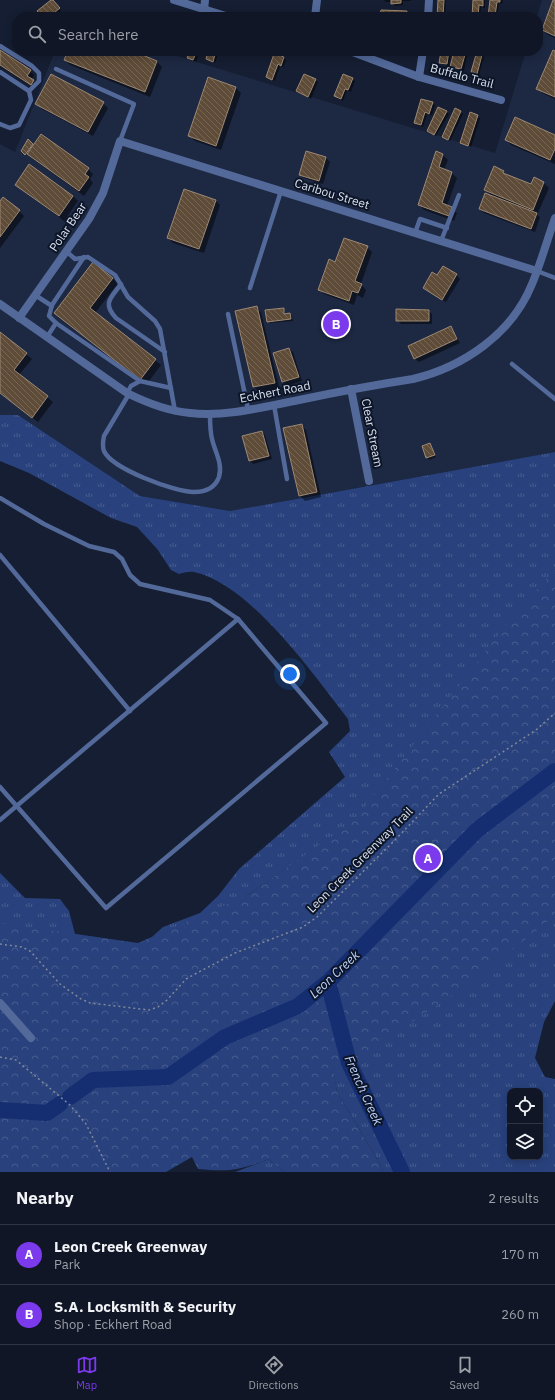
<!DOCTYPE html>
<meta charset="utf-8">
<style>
body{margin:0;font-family:"IBM Plex Sans",sans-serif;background:#191f2e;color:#f1f3f6}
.controls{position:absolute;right:12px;bottom:12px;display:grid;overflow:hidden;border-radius:8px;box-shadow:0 2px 10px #0003}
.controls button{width:36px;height:36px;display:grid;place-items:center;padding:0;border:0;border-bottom:1px solid #303543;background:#101626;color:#f1f3f6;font:20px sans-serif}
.you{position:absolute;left:290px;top:674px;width:14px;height:14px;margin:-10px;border:3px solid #fff;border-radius:50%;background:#1a73e8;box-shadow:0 0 0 6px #1a73e833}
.badge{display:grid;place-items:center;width:26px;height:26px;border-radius:50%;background:#7c3aed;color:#fff;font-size:13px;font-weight:700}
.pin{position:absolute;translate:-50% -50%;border:2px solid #fff;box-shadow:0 1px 4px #0006}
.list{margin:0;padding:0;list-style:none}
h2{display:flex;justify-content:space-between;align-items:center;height:52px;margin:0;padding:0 16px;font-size:17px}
h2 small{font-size:13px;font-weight:400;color:#9c9fa7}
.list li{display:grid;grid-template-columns:26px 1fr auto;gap:12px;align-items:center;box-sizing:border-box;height:60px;padding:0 16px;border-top:1px solid #303543}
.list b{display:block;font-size:15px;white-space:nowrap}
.list p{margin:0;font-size:13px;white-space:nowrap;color:#9c9fa7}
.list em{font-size:13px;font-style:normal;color:#9c9fa7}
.icon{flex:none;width:22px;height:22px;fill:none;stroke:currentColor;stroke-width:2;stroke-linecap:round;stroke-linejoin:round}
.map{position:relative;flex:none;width:555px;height:1172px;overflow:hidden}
.search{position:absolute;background:#101626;box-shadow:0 2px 10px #0003;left:12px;right:12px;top:12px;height:44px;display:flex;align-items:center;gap:10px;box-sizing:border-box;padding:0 14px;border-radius:16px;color:#9c9fa7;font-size:15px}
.sheet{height:172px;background:#101626}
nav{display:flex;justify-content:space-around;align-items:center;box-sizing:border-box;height:56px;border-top:1px solid #303543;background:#101626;font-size:11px;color:#9c9fa7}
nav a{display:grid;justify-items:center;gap:2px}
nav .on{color:#7c3aed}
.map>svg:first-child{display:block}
.built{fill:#1d2842}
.grass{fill:url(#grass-tufts);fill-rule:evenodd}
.forest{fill:url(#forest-crowns)}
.shadow{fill:#0007}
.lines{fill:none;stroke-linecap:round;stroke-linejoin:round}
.river{stroke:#142e71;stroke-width:16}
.building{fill:url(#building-back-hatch);stroke:#9d8873}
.path{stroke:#808899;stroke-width:1.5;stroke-dasharray:2 3;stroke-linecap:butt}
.lane{stroke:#526999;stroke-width:4.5}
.street{stroke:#526999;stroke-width:8}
.labels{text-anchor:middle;stroke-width:4;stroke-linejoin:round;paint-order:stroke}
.street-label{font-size:12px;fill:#dae1ee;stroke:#0c1528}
.water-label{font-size:13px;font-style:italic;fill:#bed2fa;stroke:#0c1528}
</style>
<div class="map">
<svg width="555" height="1172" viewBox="0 0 555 1172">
<defs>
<pattern id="grass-tufts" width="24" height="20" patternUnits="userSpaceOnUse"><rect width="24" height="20" fill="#29427d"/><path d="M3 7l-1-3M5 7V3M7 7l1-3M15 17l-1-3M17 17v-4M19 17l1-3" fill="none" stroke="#475d90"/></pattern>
<pattern id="forest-crowns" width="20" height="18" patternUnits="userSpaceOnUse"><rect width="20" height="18" fill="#29427d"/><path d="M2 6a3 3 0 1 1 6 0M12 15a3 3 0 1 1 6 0" fill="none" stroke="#475d90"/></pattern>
<pattern id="building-back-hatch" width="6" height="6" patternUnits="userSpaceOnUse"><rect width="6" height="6" fill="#5f4c38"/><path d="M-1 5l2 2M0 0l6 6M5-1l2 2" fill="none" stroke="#756655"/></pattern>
</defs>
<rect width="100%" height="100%" fill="#151e32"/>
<!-- built -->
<path class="built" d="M 542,0 L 555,0 L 555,452 L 230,511 L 140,496 L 18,415 L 0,415 L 0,144 L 15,152 L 55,51 L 161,51 L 495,153 L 526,51 L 538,51 L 537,17 Z"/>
<!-- grass -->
<g class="grass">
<path d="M 0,415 L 18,415 L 140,496 L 230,511 L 555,452 L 555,1001 L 544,1022 L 535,1058 L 545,1077 L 555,1079 L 555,1172 L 383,1172 L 380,1164 L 337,1092 L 325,1025 L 348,1007 L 341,974 L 401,916 L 434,940 L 494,939 L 514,861 L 485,849 L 432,848 L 378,883 L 378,850 L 355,821 L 248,895 L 138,958 L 101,962 L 59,939 L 0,923 L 0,873 L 25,898 L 60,899 L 69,911 L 76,938 L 82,945 L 116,952 L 136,947 L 143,948 L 153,936 L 163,927 L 200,913 L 218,896 L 239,869 L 345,777 L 329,752 L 350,731 L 348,719 C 313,674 250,584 194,572 C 189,571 183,573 179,574 L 171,570 L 158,550 L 137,527 L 111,518 L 29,473 L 0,461 ZM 510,1091 L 540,1091 L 540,1157 L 510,1157 Z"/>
<path d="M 269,1159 L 284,1172 L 235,1172 Z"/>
</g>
<!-- forest -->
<path class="forest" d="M 555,570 L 555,916 L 459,991 L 334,1073 L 337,1092 L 380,1164 L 383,1172 L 284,1172 L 269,1159 C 240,1170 230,1172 198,1169 L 192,1157 L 166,1172 L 0,1172 L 0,923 L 138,943 L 248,895 L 355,820 L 509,621 Z"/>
<!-- shadow -->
<g class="shadow">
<path d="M 384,0 L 411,0 L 411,1 L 403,1 L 403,5 L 395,6 L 392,2 L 386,2 Z"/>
<path d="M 439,0 L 446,0 L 445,17 L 438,17 Z"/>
<path d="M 474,0 L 485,0 L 485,8 L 481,7 L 480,17 L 473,17 Z"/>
<path d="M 491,0 L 503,0 L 502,4 L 499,3 L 497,17 L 489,15 Z"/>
<path d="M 555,0 L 555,38 L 548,35 L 543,30 Z"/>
<path d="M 54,3 L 61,11 L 54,17 L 43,17 Z"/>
<path d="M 406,12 L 408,17 L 381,16 Z"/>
<path d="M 0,51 L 34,75 L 31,80 L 37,85 L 35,88 L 0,66 Z"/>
<path d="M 69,51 L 131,51 L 157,62 L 162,67 L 150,97 L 70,65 L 65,60 Z"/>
<path d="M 172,51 L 181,51 L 179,56 L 174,55 Z"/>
<path d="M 191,51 L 200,51 L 196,62 L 188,57 Z"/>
<path d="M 209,51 L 219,51 L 215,63 L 207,59 Z"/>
<path d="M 276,51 L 283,51 L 285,53 L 283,57 L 286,60 L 283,67 L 280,66 L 275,81 L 267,77 Z"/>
<path d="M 442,51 L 451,51 L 449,66 L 440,63 Z"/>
<path d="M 460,51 L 468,51 L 464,71 L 452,66 Z"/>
<path d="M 478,51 L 485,53 L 479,75 L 472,72 Z"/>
<path d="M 555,52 L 555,99 L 542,93 L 537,88 Z"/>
<path d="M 304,75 L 318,82 L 311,99 L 297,91 Z"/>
<path d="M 209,78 L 236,88 L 241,93 L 221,150 L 195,141 L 190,136 Z"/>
<path d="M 352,79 L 355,81 L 351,92 L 347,90 L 343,101 L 337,98 L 335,96 Z"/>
<path d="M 103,103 L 108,108 L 93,136 L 42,109 L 37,104 Z"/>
<path d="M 432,103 L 435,105 L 432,115 L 427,114 L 423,127 L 417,125 L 415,123 Z"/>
<path d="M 456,110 L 463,114 L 450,141 L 443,137 Z"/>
<path d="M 447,112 L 449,114 L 436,136 L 430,134 L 428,131 Z"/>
<path d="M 470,113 L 480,118 L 471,147 L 461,142 Z"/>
<path d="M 555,136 L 555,164 L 511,145 L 506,140 Z"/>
<path d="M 28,141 L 34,146 L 88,169 L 93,174 L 90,179 L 93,183 L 84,196 L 22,151 Z"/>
<path d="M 307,152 L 326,158 L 330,162 L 323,184 L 304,178 L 300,175 Z"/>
<path d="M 437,153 L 443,155 L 448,160 L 444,170 L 452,173 L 457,178 L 447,206 L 457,213 L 454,221 L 424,210 L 419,205 Z"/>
<path d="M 504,172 L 507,175 L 531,185 L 534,179 L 544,183 L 549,188 L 537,215 L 540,217 L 535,232 L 484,213 L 480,209 L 494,198 L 486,190 Z"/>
<path d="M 16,185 L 73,196 L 78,201 L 64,221 Z"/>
<path d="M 215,200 L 220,205 L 204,253 L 173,243 L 168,238 Z"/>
<path d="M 0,203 L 19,211 L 24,216 L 0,248 Z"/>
<path d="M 367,247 L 372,252 L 361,284 L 366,290 L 363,298 L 357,295 L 354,305 L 324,294 L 319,289 L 336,263 Z"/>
<path d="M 94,263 L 118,283 L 95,313 L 161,365 L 146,385 L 55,313 Z"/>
<path d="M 456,275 L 460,279 L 446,302 L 424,288 L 438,277 Z"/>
<path d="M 256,307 L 261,312 L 279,387 L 259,392 L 254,387 L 236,311 Z"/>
<path d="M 283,309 L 286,315 L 290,314 L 292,316 L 293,321 L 270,323 L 268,321 Z"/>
<path d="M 429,311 L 432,314 L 432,324 L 401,324 L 397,320 Z"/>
<path d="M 451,327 L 460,343 L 419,362 L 415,359 L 410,347 Z"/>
<path d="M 0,333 L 32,359 L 19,375 L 53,402 L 38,422 L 0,393 Z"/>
<path d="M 289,349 L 293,352 L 302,381 L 287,386 L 283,382 L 274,353 Z"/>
<path d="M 301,425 L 306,430 L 321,497 L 305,501 L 300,496 Z"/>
<path d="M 262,432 L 265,435 L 272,459 L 253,464 L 250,461 Z"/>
<path d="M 430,444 L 436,457 L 429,460 L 427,457 Z"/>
</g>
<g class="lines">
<!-- river -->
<g class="river">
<path d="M 328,982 L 349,1063 L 402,1172"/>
<path d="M 70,1097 L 93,1080 L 168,1077 L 225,1037 L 298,1006 L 328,982 L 477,830 L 555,771"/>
<path d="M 0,1110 L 47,1113 L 60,1104"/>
</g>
</g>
<!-- building -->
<g class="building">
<path d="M 51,0 L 53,0 L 60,8 L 49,17 L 42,17 L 37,11 Z"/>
<path d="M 391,0 L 401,0 L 401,3 L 391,4 Z"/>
<path d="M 438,0 L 444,0 L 443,17 L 437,17 Z"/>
<path d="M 473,0 L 483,0 L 483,6 L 479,5 L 478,17 L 472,17 Z"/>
<path d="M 490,0 L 500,0 L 500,2 L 497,2 L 495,16 L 488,16 Z"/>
<path d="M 553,0 L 555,0 L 555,36 L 542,30 Z"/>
<path d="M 381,10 L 407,11 L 406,17 L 380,16 Z"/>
<path d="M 0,50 L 31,70 L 27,76 L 34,80 L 31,85 L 0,65 Z"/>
<path d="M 553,50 L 555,51 L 555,97 L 536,89 Z"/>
<path d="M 68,51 L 133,51 L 157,61 L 145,92 L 64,60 Z"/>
<path d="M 190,51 L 197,51 L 193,60 L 187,58 Z"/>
<path d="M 208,51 L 216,51 L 213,62 L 206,59 Z"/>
<path d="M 275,51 L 283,51 L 281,56 L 284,57 L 281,66 L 278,64 L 272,80 L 266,77 Z"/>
<path d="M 441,51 L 449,51 L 447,64 L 439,63 Z"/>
<path d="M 454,51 L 466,51 L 461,69 L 450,67 Z"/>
<path d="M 477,51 L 483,51 L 477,74 L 471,72 Z"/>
<path d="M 51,74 L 104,102 L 88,132 L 35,104 Z"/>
<path d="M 304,74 L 316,79 L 308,97 L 296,91 Z"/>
<path d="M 343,74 L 353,78 L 348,90 L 345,89 L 341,99 L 334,96 Z"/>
<path d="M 208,77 L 236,87 L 216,146 L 188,136 Z"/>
<path d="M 421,99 L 433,102 L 429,114 L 425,112 L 421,125 L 414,123 Z"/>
<path d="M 438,107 L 447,111 L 434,135 L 427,131 Z"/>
<path d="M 455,108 L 461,111 L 448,140 L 442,137 Z"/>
<path d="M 470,112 L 478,115 L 468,146 L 460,143 Z"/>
<path d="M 515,117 L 555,135 L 555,149 L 550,160 L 505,140 Z"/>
<path d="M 41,134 L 89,168 L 85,174 L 89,177 L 79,191 L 27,154 Z"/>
<path d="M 28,139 L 33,144 L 25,155 L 21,151 Z"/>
<path d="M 306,151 L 326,157 L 319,181 L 299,175 Z"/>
<path d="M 436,151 L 443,154 L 439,167 L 452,172 L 442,203 L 452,207 L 449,216 L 418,205 Z"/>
<path d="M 29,164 L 73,196 L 59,216 L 15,185 Z"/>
<path d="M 494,166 L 504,171 L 503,173 L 531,184 L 534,177 L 544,182 L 533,210 L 484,190 Z"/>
<path d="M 184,189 L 216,200 L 199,249 L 167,238 Z"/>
<path d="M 485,193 L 537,213 L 531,229 L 479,209 Z"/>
<path d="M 3,197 L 20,210 L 0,237 L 0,201 Z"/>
<path d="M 344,238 L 368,246 L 355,281 L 362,284 L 358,293 L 352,291 L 349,301 L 318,290 L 329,259 L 335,262 Z"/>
<path d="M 93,262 L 113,278 L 90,308 L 156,359 L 140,380 L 54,313 Z"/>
<path d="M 443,266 L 457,274 L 442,300 L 423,288 L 432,272 L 437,275 Z"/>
<path d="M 257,306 L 275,383 L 253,387 L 235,311 Z"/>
<path d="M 284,308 L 284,314 L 290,313 L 291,319 L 267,322 L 265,310 Z"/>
<path d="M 396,309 L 429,310 L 429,321 L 396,321 Z"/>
<path d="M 451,326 L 457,339 L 414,359 L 408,346 Z"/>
<path d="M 0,332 L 27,353 L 14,370 L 48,396 L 32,418 L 0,393 Z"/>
<path d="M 289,348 L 299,377 L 282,382 L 273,353 Z"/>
<path d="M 302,424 L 317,492 L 299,496 L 283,428 Z"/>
<path d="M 262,431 L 269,456 L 249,461 L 242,436 Z"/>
<path d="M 430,443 L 435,455 L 426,458 L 422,446 Z"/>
</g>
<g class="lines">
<!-- path -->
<g class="path">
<path d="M 0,944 L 22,947 L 30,951 L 60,984 L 81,999 L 90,1003 L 149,1010 L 158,1007 L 167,1000 L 186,979 L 197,973 L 235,953 L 303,927 L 317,917 L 394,841 L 439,794 L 536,730 L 555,713"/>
<path d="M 0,1057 L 16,1060 L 70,1105 L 86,1124 L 110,1172"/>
</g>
<!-- lane -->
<g class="lane">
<path d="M 0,46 L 32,66 L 39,73 L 39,81 L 29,91"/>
<path d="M 56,69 L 134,104 L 120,141"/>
<path d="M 0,72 L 29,91 L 31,100 L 19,125 L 10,128 L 0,124"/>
<path d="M 415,233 L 420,219 L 447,228"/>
<path d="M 441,241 L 459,195"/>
<path d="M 66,251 L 75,259 L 88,257 L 115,275 L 128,297 L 155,321 L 160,329 L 175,411"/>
<path d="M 84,257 L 52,305 L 49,316 L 56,323 L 140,381"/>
<path d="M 537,271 L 555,278"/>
<path d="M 121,284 C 111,298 102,303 116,318 L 165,352"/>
<path d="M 250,288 L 281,191"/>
<path d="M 35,295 L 52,306"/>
<path d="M 228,314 L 248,409"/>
<path d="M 47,337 L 56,323"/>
<path d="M 512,364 L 555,399"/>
<path d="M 127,393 L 131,386 L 140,381 L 171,388"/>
<path d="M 129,394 L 104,436 C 103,441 102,446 104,451 C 112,469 175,492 194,492 C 205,492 215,488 219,477 C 223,464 215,452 212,439 C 210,431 210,422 210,414"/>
<path d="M 274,405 L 287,479"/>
<path d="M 0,498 L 44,524 L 89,546 L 114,552 L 122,559 L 130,575 L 140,584 L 210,600 L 238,619 L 326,723 L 106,908 L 0,787"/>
<path d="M 0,555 L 130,711"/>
<path d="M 0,820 L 238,619"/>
</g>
<!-- street -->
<g class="street">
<path d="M 174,0 L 229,17"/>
<path d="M 204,10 L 205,0"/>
<path d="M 315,17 L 317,0"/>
<path d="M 428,17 L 429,0"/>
<path d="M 350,51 L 419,77 L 501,100"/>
<path d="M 419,77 L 423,51"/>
<path d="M 0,304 L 127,393 C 147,403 167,411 190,413 C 226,417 263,407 299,400 C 337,392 374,385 413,379 C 463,367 512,334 532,284 C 541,263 547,240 555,218"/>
<path d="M 19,318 L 89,219 L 103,193 L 120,141 L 537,271"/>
<path d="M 351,389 L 369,481"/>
<path d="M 0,1003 L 31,1038"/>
</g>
</g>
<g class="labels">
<!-- street labels -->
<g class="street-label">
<text transform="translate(462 76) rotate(15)" y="4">Buffalo Trail</text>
<text transform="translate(332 194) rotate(17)" y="4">Caribou Street</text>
<text transform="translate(68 227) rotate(-56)" y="4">Polar Bear</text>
<text transform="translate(275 392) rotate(-11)" y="4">Eckhert Road</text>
<text transform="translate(372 433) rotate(79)" y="4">Clear Stream</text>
<text transform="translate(360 860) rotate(-45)" y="4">Leon Creek Greenway Trail</text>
</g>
<!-- water labels -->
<g class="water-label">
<text transform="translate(334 974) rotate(-43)" y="5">Leon Creek</text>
<text transform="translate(364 1090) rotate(66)" y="5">French Creek</text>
</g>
</g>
</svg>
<div class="controls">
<button><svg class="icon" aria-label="locate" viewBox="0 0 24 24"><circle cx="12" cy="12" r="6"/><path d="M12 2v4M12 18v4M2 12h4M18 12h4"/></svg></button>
<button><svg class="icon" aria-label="layers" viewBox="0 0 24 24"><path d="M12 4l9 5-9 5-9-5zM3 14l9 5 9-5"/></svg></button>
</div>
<div class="you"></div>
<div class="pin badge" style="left:428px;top:858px">A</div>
<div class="pin badge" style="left:336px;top:324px">B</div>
<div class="search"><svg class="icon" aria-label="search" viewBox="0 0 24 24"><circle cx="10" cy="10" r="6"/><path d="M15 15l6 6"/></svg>Search here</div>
</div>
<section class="sheet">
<h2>Nearby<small>2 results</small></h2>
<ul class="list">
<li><span class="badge">A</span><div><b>Leon Creek Greenway</b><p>Park</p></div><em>170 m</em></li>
<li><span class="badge">B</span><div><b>S.A. Locksmith &amp; Security</b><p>Shop · Eckhert Road</p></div><em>260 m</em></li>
</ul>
</section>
<nav>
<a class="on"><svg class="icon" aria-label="map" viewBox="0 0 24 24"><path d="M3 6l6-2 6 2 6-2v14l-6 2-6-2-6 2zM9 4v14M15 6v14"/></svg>Map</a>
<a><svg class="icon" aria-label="directions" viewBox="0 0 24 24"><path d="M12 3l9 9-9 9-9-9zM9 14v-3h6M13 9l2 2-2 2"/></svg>Directions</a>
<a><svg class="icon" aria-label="saved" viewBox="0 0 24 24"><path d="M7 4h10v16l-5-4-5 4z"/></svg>Saved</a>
</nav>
